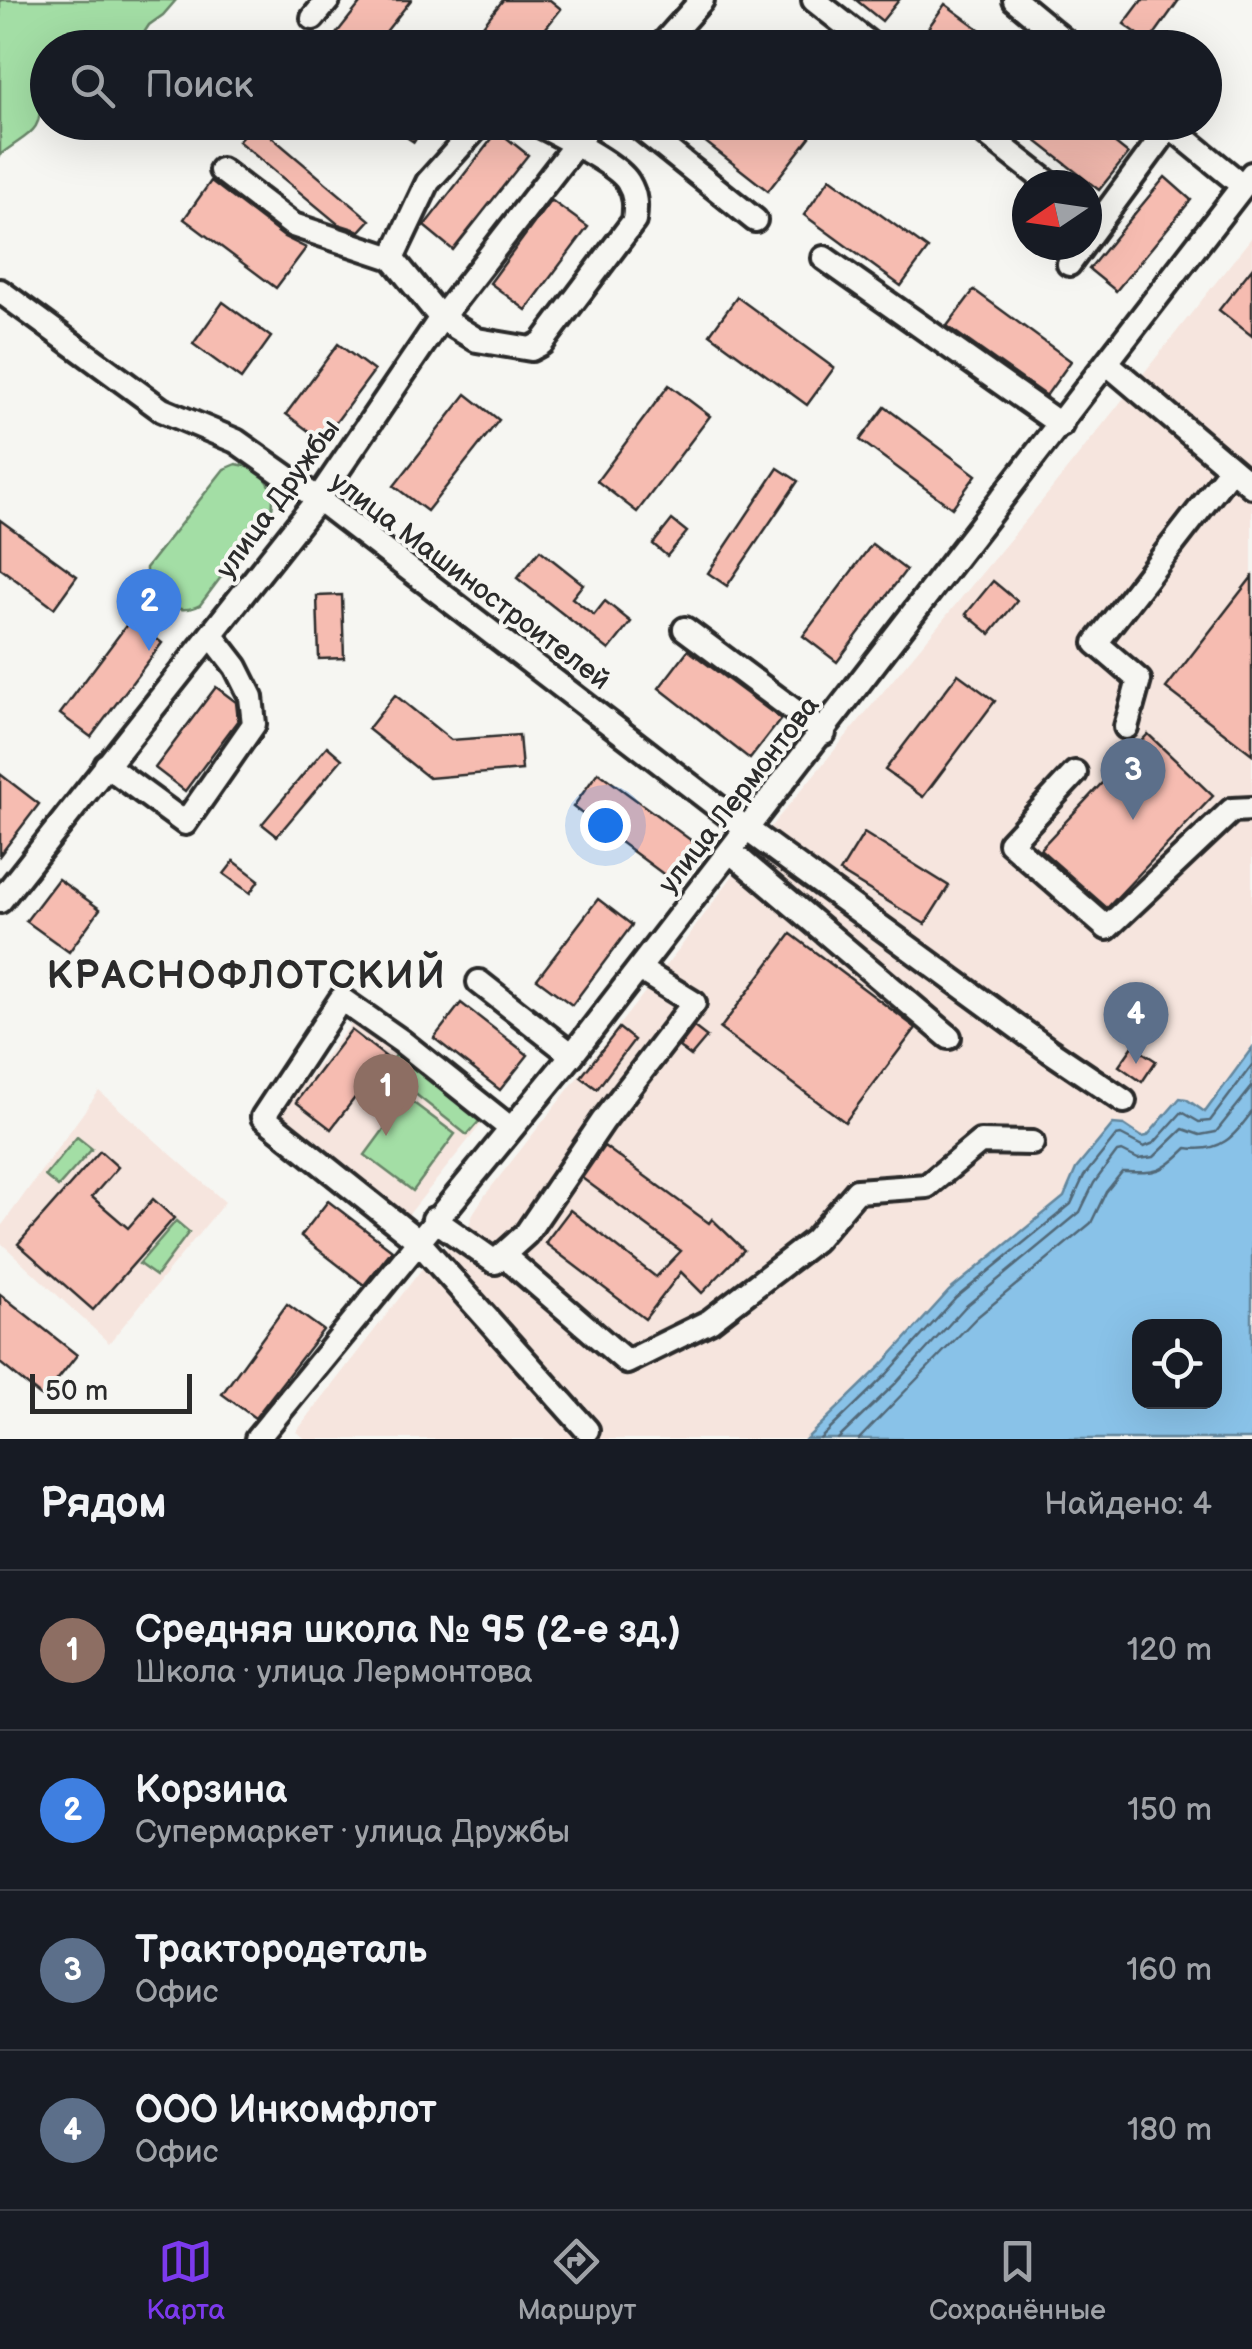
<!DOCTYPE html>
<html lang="ru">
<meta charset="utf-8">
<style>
body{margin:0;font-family:"Balsamiq Sans",sans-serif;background:#20242c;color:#f1f3f6}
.controls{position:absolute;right:30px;bottom:30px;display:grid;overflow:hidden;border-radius:20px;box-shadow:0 10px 40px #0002}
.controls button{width:90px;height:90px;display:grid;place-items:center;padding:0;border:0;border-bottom:2px solid #363941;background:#171b24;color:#f1f3f6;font:50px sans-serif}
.compass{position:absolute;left:1012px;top:170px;width:90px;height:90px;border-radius:50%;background:#171b24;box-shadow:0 10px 40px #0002;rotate:257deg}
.scale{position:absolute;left:30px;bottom:25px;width:162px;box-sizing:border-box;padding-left:10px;border:5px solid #2b2b2b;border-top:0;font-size:28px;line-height:35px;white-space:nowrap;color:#2b2b2b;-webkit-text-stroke:8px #f6f6f2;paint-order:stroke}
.you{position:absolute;left:605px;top:825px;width:35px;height:35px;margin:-25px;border:8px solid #fff;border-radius:50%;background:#1a73e8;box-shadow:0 0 0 15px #1a73e833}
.badge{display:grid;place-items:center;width:65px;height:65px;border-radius:50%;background:#7c3aed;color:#fff;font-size:32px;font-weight:700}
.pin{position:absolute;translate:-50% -82px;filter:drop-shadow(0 2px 5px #0008)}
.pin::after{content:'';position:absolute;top:52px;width:35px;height:30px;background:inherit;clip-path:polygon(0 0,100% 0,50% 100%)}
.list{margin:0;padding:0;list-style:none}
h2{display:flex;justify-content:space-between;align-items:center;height:130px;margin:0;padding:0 40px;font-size:42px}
h2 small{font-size:32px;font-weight:400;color:#9ea1a6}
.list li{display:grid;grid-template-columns:65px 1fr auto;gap:30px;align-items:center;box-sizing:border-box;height:160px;padding:0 40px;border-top:2px solid #363941}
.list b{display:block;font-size:38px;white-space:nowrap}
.list p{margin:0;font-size:32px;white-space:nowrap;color:#9ea1a6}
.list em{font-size:32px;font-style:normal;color:#9ea1a6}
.icon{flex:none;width:55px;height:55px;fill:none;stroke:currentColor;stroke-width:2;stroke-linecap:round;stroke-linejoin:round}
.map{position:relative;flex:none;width:1252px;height:1439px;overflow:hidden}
.search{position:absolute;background:#171b24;box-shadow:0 10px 40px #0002;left:30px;right:30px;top:30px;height:110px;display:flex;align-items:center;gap:25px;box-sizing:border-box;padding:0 35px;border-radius:55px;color:#9ea1a6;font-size:38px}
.sheet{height:770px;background:#171b24}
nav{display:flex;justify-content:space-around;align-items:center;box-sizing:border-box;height:140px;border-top:2px solid #363941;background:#171b24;font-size:28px;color:#9ea1a6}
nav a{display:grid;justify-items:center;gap:5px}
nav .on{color:#7c3aed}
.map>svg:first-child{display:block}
.built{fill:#f6e5de}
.green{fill:#a3dea5;stroke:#678468;stroke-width:2.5}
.water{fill:#89c2e8;stroke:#63869c;stroke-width:2.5;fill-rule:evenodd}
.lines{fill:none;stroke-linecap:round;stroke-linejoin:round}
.shore{stroke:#516777;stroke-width:2.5}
.building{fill:#f6bcb1;stroke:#2b2b2b;stroke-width:2.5}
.minor-casing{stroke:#2b2b2b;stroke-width:30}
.minor{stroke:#f6f6f2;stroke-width:22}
.labels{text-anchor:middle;stroke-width:8;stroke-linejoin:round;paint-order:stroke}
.street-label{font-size:28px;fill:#2b2b2b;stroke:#f6f6f2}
.district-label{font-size:38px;font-weight:bold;letter-spacing:2.5px;fill:#2b2b2b;stroke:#f6f6f2}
</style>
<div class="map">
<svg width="1252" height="1439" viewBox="0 0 1252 1439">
<rect width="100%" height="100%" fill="#f6f6f2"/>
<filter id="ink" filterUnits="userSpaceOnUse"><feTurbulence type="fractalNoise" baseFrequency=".01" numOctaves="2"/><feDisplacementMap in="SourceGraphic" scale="20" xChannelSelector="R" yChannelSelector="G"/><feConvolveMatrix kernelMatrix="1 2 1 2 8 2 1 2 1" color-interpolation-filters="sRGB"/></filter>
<g filter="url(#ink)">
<!-- built -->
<g class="built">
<path d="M 1252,237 L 1252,1048 L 1205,1112 L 1186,1099 L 1142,1137 L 1124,1125 L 1113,1125 L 1076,1169 L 1064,1197 L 949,1291 L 880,1367 L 806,1439 L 306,1439 L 296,1432 L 424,1266 L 466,1232 L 474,1212 L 485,1195 L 682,945 L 753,848 L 1046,496 Z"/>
<path d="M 356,1018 L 486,1118 L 406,1218 L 276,1118 Z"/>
<path d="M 99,1091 L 225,1202 L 109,1343 L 0,1242 L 0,1228 Z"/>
</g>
<!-- green -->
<g class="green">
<path d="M 0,0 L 176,0 L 163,15 L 149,25 L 140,39 L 124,47 L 48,48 L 47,80 L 38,98 C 46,133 24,135 0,155 Z"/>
<path d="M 236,464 C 260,467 277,483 272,509 L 200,605 C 175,619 145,596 146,568 L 224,469 Z"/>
<path d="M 396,1055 L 481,1119 L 467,1135 L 399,1081 L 375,1109 L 365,1101 Z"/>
<path d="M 407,1098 L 455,1134 L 413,1191 L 365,1155 Z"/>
<path d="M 77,1137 L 92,1149 L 58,1187 L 45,1176 Z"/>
<path d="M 176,1221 L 189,1232 L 156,1276 L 139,1264 Z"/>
</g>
<!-- water -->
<path class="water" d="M 1252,1048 L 1252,1439 L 806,1439 L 880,1367 L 949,1291 L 1064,1197 L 1076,1169 L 1113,1124 L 1124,1125 L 1142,1137 L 1147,1136 L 1180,1098 L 1186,1099 L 1205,1112 ZM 1140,1326 L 1214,1326 L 1214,1402 L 1140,1402 Z"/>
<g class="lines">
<!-- shore -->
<g class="shore">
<path d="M 820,1439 L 887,1374 L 956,1298 L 1071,1204 L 1084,1176 L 1116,1136 L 1121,1135 L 1144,1147 L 1154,1143 L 1182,1112 L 1199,1122 L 1210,1121 L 1252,1065"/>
<path d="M 838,1439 L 896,1383 L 965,1307 L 1080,1212 L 1094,1183 L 1117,1152 L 1122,1151 L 1138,1159 L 1154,1157 L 1183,1129 L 1200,1135 L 1216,1132 L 1252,1087"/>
<path d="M 859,1439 L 976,1318 L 1091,1223 L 1106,1192 L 1122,1172 C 1156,1173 1161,1174 1187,1148 C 1221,1153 1233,1137 1252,1112"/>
</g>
</g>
<!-- building -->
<g class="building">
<path d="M 363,0 L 411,0 L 373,48 L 325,48 Z"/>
<path d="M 503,0 L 550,0 L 561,9 L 530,48 L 465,48 Z"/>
<path d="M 856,0 L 899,0 L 882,21 Z"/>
<path d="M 1142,0 L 1179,0 L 1149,42 L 1124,24 Z"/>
<path d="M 945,4 L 1005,48 L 914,48 Z"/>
<path d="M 254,122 L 370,220 L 360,231 L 338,224 L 238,141 Z"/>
<path d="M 383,122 L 426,122 L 414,142 Z"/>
<path d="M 680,122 L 791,122 L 810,137 L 768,191 Z"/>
<path d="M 1012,122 L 1088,122 L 1128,154 L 1099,190 Z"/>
<path d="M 498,131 L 528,155 L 453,250 L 424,226 Z"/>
<path d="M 1165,177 L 1191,200 L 1116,291 L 1089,269 Z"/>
<path d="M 830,178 L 928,249 L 901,286 L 804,215 Z"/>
<path d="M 211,181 L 284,237 L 306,248 L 276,288 L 184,219 Z"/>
<path d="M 551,200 L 588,227 L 526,310 L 490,283 Z"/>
<path d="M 1252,268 L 1252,336 L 1219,310 Z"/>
<path d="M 974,290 L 1071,361 L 1046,396 L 947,326 Z"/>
<path d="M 737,297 L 834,368 L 807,405 L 710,334 Z"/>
<path d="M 223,302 L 271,337 L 241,379 L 193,344 Z"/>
<path d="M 338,344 L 374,371 L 322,441 L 286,414 Z"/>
<path d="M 669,385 L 710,416 L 637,512 L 597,481 Z"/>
<path d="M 466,394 L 499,420 L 427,511 L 394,486 Z"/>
<path d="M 885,407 L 976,475 L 952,508 L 860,440 Z"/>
<path d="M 778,468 L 798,481 L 727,586 L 708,573 Z"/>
<path d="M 0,520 L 77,576 L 54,608 L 0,568 Z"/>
<path d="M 672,520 L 687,532 L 667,556 L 653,544 Z"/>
<path d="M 872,544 L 906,570 L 837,662 L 803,636 Z"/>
<path d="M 540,550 L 583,584 L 572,598 L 594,615 L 605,601 L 631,622 L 609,650 L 517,578 Z"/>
<path d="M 1252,577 L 1252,754 L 1166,688 Z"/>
<path d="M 993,581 L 1017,601 L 990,634 L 966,614 Z"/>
<path d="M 342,595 L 344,658 L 319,659 L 317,596 Z"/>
<path d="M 131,619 L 162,643 L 91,737 L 60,714 Z"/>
<path d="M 688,650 L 781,719 L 750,759 L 659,688 Z"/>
<path d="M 958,674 L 995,701 L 923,797 L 885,770 Z"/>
<path d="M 216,687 L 236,702 L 238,720 L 185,791 L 155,768 Z"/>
<path d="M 395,695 L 451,740 L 519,735 L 522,770 L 429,778 L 368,729 Z"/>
<path d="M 1148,734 L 1213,796 L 1107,908 L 1040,849 Z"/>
<path d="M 327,746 L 342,759 L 277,836 L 262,824 Z"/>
<path d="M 598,772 L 696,844 L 670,879 L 573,807 Z"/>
<path d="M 0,774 L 39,804 L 0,855 Z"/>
<path d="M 864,833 L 949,886 L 925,924 L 840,872 Z"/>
<path d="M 234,861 L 259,880 L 250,893 L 224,874 Z"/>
<path d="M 58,879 L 100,909 L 69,952 L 26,921 Z"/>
<path d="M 598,899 L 632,925 L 572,1005 L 537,979 Z"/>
<path d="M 791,934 L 916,1028 L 845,1122 L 720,1029 Z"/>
<path d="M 461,1003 L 528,1055 L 500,1090 L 434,1038 Z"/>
<path d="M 694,1027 L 707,1037 L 691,1056 L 679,1047 Z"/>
<path d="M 619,1028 L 634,1040 L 597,1089 L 581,1077 Z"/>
<path d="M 351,1030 L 386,1057 L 331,1129 L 296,1102 Z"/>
<path d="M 1133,1046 L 1156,1061 L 1142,1082 L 1119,1066 Z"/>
<path d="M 604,1146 L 709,1223 L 712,1219 L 744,1250 L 702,1293 L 681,1272 L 645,1319 L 545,1243 L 570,1210 L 656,1277 L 681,1251 L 582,1178 Z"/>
<path d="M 100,1151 L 118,1167 L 92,1197 L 128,1228 L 153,1199 L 174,1218 L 93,1310 L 18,1244 Z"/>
<path d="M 328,1201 L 392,1250 L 364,1285 L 301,1236 Z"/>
<path d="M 0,1294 L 77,1355 L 43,1398 L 0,1363 Z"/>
<path d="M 287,1304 L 323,1330 L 255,1418 L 222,1394 Z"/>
</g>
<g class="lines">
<!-- minor casing -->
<g class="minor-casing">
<g id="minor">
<path d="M 814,0 L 875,48"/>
<path d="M 1015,0 L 1073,48"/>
<path d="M 313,18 L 328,0"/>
<path d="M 659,48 L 702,0"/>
<path d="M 633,122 L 755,220"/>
<path d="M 971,122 L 1051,185"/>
<path d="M 1165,122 L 1243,186"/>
<path d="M 221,170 L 293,225 L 392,258 L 441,318 L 477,340 L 531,349 L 542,343 L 634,221 C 636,206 636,195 628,182 C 617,163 556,134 534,122"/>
<path d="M 1087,239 L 1170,126"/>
<path d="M 392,258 L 428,182 L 482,122"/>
<path d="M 824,258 L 1061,425"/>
<path d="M 1069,264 L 1083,245"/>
<path d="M 0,291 L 162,410 L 236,441 L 318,499 L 748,830 L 1050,1051 L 1124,1101"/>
<path d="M 1108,364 L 1252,486"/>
<path d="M 685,629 L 824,733"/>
<path d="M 1126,727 L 1139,680 L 1096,643 L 1231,469"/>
<path d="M 106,765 L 185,823 L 254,724 L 251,697 L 236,667 L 212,636"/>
<path d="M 1075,773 L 1010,843 L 1107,928 L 1232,810 L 1252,809"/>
<path d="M 731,852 L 949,1037"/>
<path d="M 0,901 L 318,499 L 441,318 L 593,122"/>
<path d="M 479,982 L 572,1055"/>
<path d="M 510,1128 L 401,1041 L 341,999 L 263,1117 L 417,1240 L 587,1430"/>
<path d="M 434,1219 L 495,1262 L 526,1234 L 603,1121 L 694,1003 L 639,969"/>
<path d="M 503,1255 L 627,1362 L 710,1321 L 815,1240 L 857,1191 L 927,1186 L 980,1142 L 1032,1143"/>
<path d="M 257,1439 L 572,1055 L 1252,174"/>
</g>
</g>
<!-- minor -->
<use href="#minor" class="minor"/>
</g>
</g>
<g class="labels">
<!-- street labels -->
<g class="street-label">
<text transform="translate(277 498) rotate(-54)" y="10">улица Дружбы</text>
<text transform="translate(471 580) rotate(37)" y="10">улица Машиностроителей</text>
<text transform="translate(738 794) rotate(-52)" y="10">улица Лермонтова</text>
</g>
<!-- district labels -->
<g class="district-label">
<text x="247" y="988">КРАСНОФЛОТСКИЙ</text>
</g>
</g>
</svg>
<div class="controls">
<button><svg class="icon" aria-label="locate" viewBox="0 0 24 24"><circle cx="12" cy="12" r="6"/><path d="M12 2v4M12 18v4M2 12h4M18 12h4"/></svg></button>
</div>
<svg class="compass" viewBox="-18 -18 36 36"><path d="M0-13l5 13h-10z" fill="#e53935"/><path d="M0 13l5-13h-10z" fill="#9ea1a6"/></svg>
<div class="scale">50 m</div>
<div class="you"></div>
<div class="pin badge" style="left:386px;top:1136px;background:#8d6e63">1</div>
<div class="pin badge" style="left:149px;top:651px;background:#3f7fe0">2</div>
<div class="pin badge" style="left:1133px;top:820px;background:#5c6f8a">3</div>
<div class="pin badge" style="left:1136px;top:1064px;background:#5c6f8a">4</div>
<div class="search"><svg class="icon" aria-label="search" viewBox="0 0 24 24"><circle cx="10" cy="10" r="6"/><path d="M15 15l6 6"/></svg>Поиск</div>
</div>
<section class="sheet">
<h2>Рядом<small>Найдено: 4</small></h2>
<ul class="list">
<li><span class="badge" style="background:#8d6e63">1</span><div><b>Средняя школа № 95 (2-е зд.)</b><p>Школа · улица Лермонтова</p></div><em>120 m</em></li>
<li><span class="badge" style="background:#3f7fe0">2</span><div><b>Корзина</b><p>Супермаркет · улица Дружбы</p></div><em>150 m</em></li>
<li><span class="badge" style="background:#5c6f8a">3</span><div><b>Трактородеталь</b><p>Офис</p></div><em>160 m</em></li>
<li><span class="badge" style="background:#5c6f8a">4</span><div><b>ООО Инкомфлот</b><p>Офис</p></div><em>180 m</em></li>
</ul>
</section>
<nav>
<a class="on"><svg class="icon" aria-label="map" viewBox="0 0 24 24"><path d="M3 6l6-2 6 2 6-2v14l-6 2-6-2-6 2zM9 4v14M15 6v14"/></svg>Карта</a>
<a><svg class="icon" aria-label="directions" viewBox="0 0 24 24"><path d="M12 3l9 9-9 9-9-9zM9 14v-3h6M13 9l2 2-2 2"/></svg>Маршрут</a>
<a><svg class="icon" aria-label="saved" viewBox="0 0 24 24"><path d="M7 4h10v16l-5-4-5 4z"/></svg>Сохранённые</a>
</nav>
